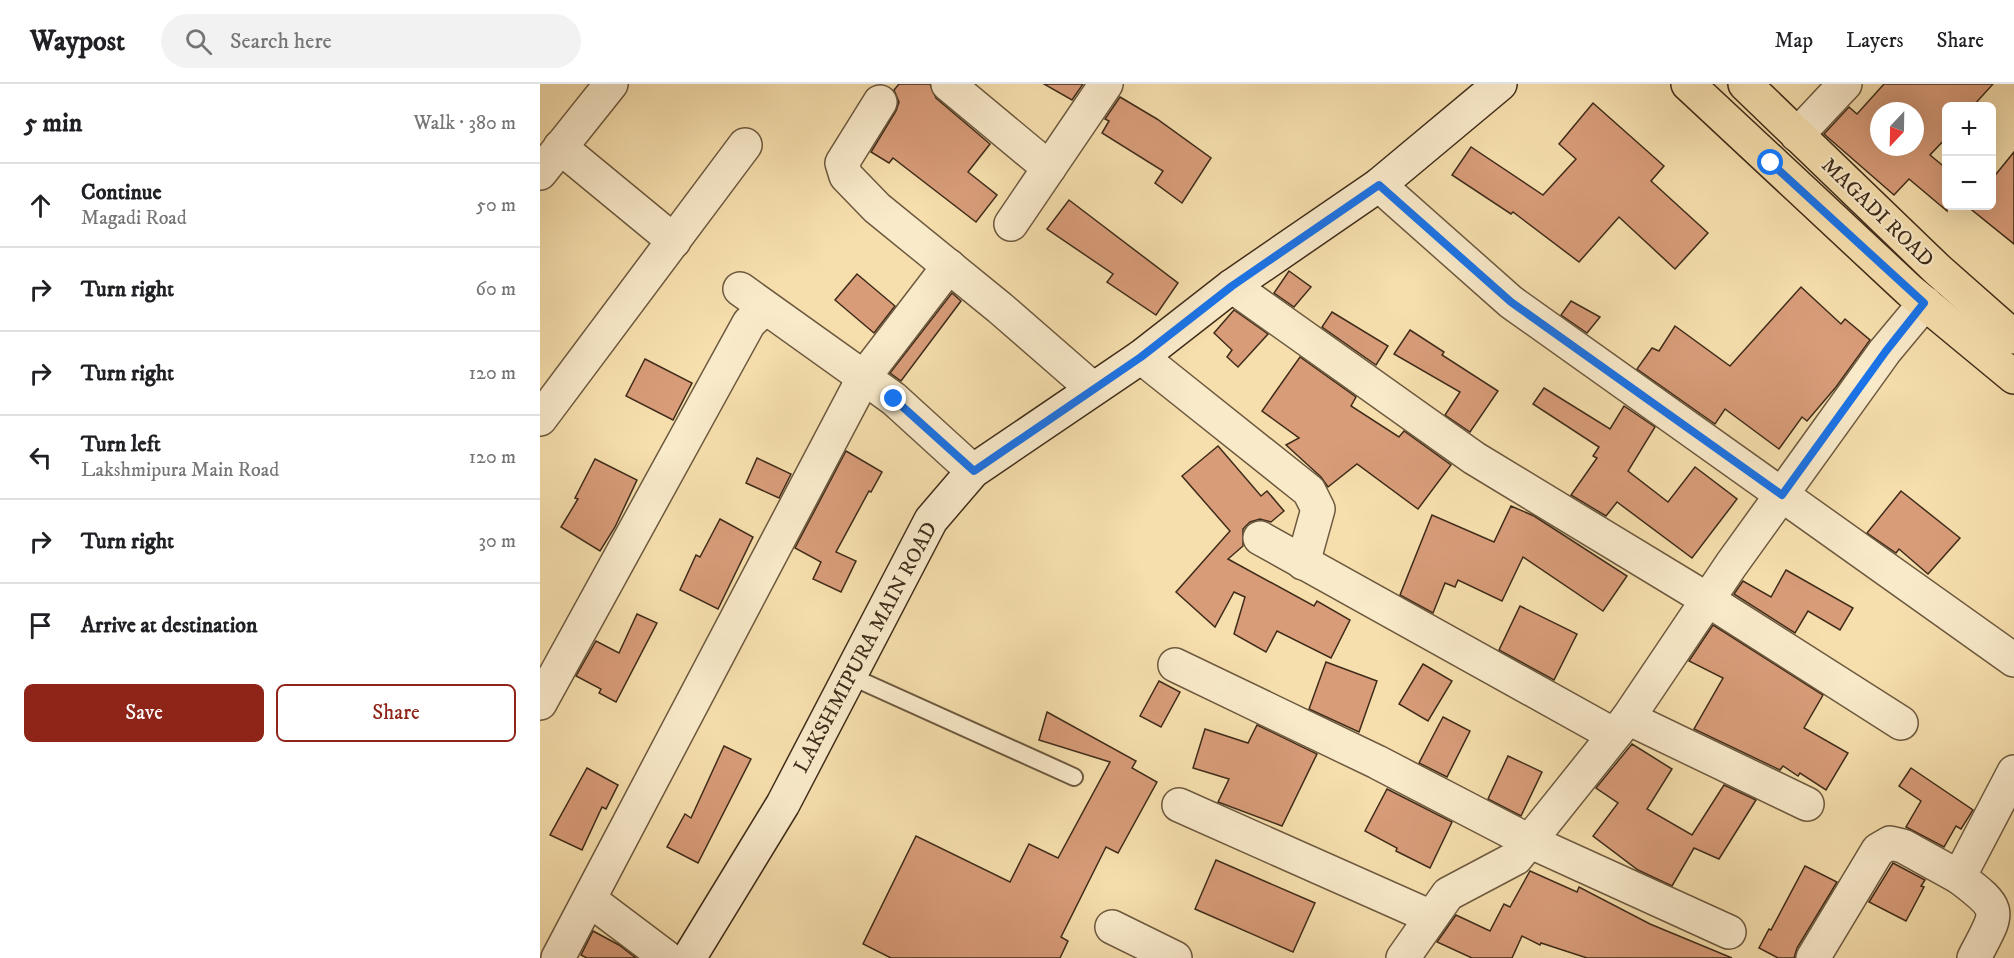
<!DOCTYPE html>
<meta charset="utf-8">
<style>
body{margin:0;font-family:"IM FELL DW Pica",serif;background:#f2f2f2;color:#202124}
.controls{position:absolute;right:18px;top:18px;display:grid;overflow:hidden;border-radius:9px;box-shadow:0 6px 24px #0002}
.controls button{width:54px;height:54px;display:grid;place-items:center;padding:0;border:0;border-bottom:2px solid #e0e0e0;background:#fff;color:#202124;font:30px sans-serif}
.compass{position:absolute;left:1330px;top:18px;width:54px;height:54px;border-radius:50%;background:#fff;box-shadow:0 6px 24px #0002;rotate:202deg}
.stop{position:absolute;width:18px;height:18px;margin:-14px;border:4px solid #1a73e8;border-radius:50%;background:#fff}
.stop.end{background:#1a73e8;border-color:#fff;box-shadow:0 2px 6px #0008}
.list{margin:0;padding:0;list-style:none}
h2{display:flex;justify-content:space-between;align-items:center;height:78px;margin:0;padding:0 24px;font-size:26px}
h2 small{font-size:20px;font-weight:400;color:#757577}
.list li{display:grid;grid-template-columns:39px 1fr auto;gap:18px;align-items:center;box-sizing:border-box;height:84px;padding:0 24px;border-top:2px solid #e0e0e0}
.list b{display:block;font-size:22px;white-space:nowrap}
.list p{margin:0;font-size:20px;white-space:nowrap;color:#757577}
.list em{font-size:20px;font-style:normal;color:#757577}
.actions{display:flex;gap:12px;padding:18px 24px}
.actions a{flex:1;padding:14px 0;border:2px solid #8f2418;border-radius:9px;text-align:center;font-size:21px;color:#8f2418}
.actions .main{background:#8f2418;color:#fff}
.icon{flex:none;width:33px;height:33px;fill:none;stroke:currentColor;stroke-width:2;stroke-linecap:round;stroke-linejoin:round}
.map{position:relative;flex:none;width:1474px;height:874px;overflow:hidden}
header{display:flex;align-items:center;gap:36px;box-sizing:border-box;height:84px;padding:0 30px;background:#fff;border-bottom:2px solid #e0e0e0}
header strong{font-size:28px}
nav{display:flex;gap:33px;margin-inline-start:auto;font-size:21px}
.search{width:420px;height:54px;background:#f2f2f2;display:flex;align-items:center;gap:15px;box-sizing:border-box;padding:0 21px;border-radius:33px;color:#757577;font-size:22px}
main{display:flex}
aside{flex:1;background:#fff}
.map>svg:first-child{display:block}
.building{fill:#d89c79;stroke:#3f2c1a;stroke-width:1.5;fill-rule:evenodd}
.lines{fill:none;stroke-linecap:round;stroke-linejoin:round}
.service-casing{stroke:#6d593f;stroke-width:20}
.minor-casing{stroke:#6d593f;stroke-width:36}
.secondary-casing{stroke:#3f2c1a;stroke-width:36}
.primary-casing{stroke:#3f2c1a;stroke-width:36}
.service{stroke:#f9eaca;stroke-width:16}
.minor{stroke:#f9eaca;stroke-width:33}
.secondary{stroke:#f9eaca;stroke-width:33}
.primary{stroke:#f6dfad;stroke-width:33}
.route{stroke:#1a73e8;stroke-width:8}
.labels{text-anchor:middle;stroke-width:4.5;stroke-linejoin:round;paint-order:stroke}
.street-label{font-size:21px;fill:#3f2c1a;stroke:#f9eaca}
</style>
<header>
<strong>Waypost</strong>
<div class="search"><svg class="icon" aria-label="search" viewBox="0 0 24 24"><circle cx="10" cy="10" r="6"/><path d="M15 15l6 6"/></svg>Search here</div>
<nav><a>Map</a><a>Layers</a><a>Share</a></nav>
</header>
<main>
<aside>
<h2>5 min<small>Walk · 380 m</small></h2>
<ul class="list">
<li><svg class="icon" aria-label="ahead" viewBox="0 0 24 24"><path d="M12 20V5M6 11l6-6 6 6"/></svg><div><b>Continue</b><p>Magadi Road</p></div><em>50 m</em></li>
<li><svg class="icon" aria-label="right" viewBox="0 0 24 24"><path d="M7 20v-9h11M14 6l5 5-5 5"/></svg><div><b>Turn right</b></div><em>60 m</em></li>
<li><svg class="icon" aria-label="right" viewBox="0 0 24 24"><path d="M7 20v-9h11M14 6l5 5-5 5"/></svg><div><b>Turn right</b></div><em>120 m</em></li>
<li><svg class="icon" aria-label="left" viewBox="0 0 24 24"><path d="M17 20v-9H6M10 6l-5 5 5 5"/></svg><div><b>Turn left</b><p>Lakshmipura Main Road</p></div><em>120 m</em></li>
<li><svg class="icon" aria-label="right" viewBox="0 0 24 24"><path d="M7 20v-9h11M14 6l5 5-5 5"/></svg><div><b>Turn right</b></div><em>30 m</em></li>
<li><svg class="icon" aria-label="arrive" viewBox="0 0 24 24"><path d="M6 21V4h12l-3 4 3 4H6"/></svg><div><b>Arrive at destination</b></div></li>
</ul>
<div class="actions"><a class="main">Save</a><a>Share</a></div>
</aside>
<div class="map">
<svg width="1474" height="874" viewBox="0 0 1474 874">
<rect width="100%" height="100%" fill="#f6dfad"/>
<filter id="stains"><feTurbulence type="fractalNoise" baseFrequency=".00333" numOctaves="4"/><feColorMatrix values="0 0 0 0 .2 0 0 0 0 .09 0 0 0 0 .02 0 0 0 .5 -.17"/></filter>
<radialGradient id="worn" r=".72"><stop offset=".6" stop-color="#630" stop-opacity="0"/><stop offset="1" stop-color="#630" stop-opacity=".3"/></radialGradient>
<!-- building -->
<g class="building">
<path d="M 359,0 L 390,0 L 396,14 L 450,60 L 428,88 L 457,111 L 436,138 L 353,74 L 349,79 L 331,68 L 356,27 L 359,18 L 354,6 Z"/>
<path d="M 504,0 L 543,0 L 532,16 Z"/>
<path d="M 1344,0 L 1453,0 L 1433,22 L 1407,22 L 1407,53 L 1390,71 L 1407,85 L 1407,127 L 1369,95 L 1354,111 L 1284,50 L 1309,23 L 1317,30 ZM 1339,27 L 1375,27 L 1375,63 L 1339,63 Z"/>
<path d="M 580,13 L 617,35 L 671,74 L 642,119 L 615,99 L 623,87 L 562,49 L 569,37 L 565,35 Z"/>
<path d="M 1053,19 L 1124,82 L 1111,97 L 1168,149 L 1135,185 L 1079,133 L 1039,178 L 973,128 L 971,130 L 912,91 L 931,63 L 1003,111 L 1036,75 L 1019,60 Z"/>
<path d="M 1474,68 L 1474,160 L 1427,122 L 1452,122 L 1452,95 Z"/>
<path d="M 529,116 L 638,199 L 616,231 L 567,198 L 573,190 L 507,145 Z"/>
<path d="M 749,187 L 771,203 L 754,223 L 734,209 Z"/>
<path d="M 317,190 L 355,222 L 334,249 L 295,216 Z"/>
<path d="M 1261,203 L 1301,240 L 1305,235 L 1330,256 L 1296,303 L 1267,337 L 1262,333 L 1239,365 L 1185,325 L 1175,340 L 1097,285 L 1112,264 L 1119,267 L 1135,242 L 1190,282 Z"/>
<path d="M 412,209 L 421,217 L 361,297 L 350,289 Z"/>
<path d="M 1031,217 L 1060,233 L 1047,249 L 1021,231 Z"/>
<path d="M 694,226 L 728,250 L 698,283 L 687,273 L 692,266 L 674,249 Z"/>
<path d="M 792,228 L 848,262 L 836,281 L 782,243 Z"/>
<path d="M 870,246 L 904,268 L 902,271 L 958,307 L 930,348 L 905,331 L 920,308 L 854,270 Z"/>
<path d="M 760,273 L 816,313 L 811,322 L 859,353 L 864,347 L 911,381 L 878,425 L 817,380 L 788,403 L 781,393 L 746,361 L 759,354 L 722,327 Z"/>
<path d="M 105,275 L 152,299 L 133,336 L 86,312 Z"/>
<path d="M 1004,304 L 1070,345 L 1084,322 L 1115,343 L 1088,387 L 1128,418 L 1155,383 L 1197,415 L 1152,474 L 1077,418 L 1066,432 L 1031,411 L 1057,374 L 1053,372 L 1059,363 L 993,320 Z"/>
<path d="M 678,362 L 721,412 L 727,407 L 744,427 L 731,438 L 720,435 L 710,438 L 703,445 L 703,462 L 688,475 L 774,522 L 777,517 L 810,536 L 791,574 L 737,547 L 726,568 L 694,550 L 705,513 L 694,508 L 675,543 L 636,508 L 690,447 L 642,392 Z"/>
<path d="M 306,367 L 342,388 L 331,408 L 329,407 L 296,468 L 316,477 L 301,508 L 273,495 L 281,478 L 255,464 Z"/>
<path d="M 217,374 L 251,390 L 239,414 L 206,399 Z"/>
<path d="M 55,375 L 97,396 L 75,443 L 60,467 L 21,443 L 38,415 L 35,414 Z"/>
<path d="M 1361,407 L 1420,454 L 1388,490 L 1359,465 L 1356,469 L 1327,449 Z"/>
<path d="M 971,422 L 994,432 L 1087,492 L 1063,527 L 983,473 L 962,517 L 918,496 L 915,503 L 905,499 L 893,529 L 860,511 L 892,431 L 954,458 Z"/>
<path d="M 180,435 L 213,453 L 178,525 L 140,506 L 156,471 L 160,473 Z"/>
<path d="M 1246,486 L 1313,524 L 1300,546 L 1268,527 L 1255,549 L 1194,510 L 1203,497 L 1231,513 Z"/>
<path d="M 980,522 L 1037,550 L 1014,596 L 959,566 Z"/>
<path d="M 97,530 L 117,539 L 76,618 L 59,609 L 61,605 L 36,592 L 56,557 L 79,569 Z"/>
<path d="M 1173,541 L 1283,611 L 1264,644 L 1308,669 L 1286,706 L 1260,689 L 1258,692 L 1243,682 L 1240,686 L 1154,645 L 1183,594 L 1149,577 Z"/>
<path d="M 786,578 L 837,597 L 819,648 L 769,625 Z"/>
<path d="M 883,580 L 912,597 L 888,637 L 859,620 Z"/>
<path d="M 619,597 L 640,608 L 621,643 L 600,632 Z"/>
<path d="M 507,628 L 596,677 L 592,684 L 617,698 L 578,769 L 566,763 L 521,853 L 528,857 L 520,874 L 351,874 L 323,860 L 376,752 L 470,798 L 489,760 L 518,774 L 570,678 L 499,656 Z"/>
<path d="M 903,633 L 930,647 L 907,693 L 879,679 Z"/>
<path d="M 717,641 L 777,670 L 742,742 L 678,718 L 689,695 L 653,684 L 665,645 L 708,659 Z"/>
<path d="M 1092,660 L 1132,685 L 1107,725 L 1152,751 L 1184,701 L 1216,716 L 1179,775 L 1154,764 L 1132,802 L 1098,786 L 1053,752 L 1078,719 L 1056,704 Z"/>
<path d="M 184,662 L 211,675 L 158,779 L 127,763 L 145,730 L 151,734 Z"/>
<path d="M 968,672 L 1002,688 L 981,732 L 948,715 Z"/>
<path d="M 47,684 L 78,701 L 66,725 L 62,723 L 42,766 L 10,751 Z"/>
<path d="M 1371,684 L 1433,726 L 1421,745 L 1416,742 L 1404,763 L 1366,743 L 1381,717 L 1359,702 Z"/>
<path d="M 847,705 L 912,738 L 890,784 L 856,767 L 857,764 L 825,747 Z"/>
<path d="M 676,776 L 775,819 L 753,868 L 655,825 Z"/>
<path d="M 1353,779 L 1385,796 L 1381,802 L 1384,803 L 1366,837 L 1329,818 Z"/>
<path d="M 1265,782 L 1297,798 L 1257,864 L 1254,874 L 1238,874 L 1219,864 L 1229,845 L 1231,846 Z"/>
<path d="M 990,787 L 1037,808 L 1039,803 L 1110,840 L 1192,874 L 1047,874 L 1001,859 L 1000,861 L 982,852 L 972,874 L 932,874 L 897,858 L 916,831 L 950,847 L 964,820 L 970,823 Z"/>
<path d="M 53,847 L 79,861 L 96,874 L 47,874 L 41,871 Z"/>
</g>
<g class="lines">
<!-- service casing -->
<g class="service-casing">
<path id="service" d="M 308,591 L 534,693"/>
</g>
<!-- minor casing -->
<g class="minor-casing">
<g id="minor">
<path d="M 408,0 L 509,84"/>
<path d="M 340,18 L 302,79 L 306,92 L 337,124 L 460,224 L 553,305"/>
<path d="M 1257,51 L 1305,0"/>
<path d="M 20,63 L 134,157"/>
<path d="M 0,89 L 71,0"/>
<path d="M 839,101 L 971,218 L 1474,576"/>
<path d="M 471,140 L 566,0"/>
<path d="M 692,202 L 934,374 L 1168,516 L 1361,639"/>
<path d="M 200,205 L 354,315 L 433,387"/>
<path d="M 601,273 L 769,407 L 778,425 L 763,479"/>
<path d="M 0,335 L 205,61"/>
<path d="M 720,454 L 1074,651"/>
<path d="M 635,581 L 837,678 L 989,757 L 1189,848"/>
<path d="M 0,619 L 209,239 L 225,224"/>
<path d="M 1088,634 L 1267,720"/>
<path d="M 639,721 L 891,833"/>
<path d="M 1419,793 C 1464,827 1459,826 1434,874"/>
<path d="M 50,816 L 127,874"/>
<path d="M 572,843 L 635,874"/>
<path d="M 18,874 L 324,293 L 409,182"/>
<path d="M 863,874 L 908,810 L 976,774 L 1088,634 L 1191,481 L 1345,267 L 1385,219"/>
<path d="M 1273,874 L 1338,766 L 1350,759 L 1363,762 L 1419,793 L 1474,688"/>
</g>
</g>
<!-- secondary casing -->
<g class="secondary-casing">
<path id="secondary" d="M 149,874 L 243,720 L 391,436 L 433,387 L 601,273 L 692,202 L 839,101 L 960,0"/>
</g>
<!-- primary casing -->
<g class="primary-casing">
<g id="primary">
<path d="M 1148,0 L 1370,207 L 1474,293"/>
<path d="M 1205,0 L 1398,186 L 1474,253"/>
</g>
</g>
<!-- service -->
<use href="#service" class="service"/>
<!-- minor -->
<use href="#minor" class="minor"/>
<!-- secondary -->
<use href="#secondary" class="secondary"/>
<!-- primary -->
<use href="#primary" class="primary"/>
</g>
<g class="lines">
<!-- route -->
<path class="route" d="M 354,315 L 434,387 L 601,273 L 692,202 L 839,101 L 971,218 L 1242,411 L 1346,267 L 1384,219 L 1231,79"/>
</g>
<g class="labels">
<!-- street labels -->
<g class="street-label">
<text transform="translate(1338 128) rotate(44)" y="7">MAGADI ROAD</text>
<text transform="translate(325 563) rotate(-62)" y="7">LAKSHMIPURA MAIN ROAD</text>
</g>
</g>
<rect width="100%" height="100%" filter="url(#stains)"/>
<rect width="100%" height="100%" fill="url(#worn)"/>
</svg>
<div class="controls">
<button>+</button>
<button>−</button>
</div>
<svg class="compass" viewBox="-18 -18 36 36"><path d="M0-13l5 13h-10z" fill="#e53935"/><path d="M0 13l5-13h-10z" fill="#757577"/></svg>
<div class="stop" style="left:1231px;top:79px"></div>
<div class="stop end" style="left:354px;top:315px"></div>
</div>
</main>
